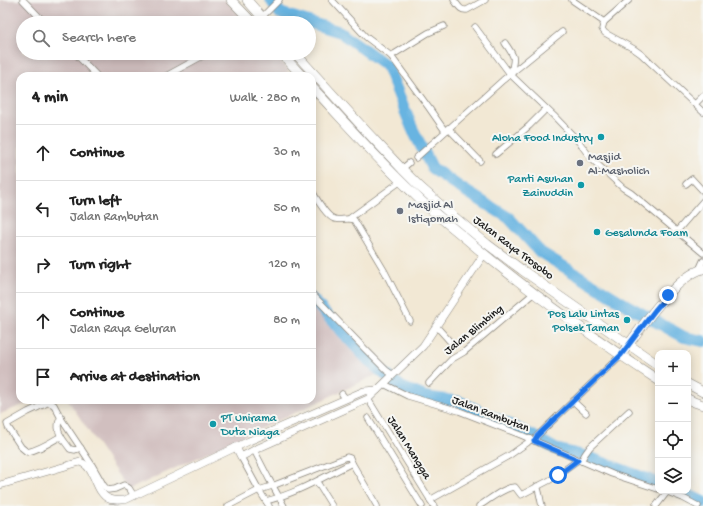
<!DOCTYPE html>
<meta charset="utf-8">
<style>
body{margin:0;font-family:"Gochi Hand",sans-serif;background:#f2f2f2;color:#222}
.controls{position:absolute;right:12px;bottom:12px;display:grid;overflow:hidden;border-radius:8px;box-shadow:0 2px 10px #0003}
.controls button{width:36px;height:36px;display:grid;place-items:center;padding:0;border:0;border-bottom:1px solid #e0e0e0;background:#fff;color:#222;font:20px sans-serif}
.stop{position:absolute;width:12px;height:12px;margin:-9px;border:3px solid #1a73e8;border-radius:50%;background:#fff}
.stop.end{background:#1a73e8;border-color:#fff;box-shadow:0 1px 4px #0008}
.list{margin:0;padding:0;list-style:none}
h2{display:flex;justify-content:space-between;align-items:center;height:52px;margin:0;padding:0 16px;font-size:17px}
h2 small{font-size:13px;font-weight:400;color:#767676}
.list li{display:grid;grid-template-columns:26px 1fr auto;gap:12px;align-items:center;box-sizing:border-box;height:56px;padding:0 16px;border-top:1px solid #e0e0e0}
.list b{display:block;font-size:15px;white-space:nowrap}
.list p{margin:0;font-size:13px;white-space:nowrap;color:#767676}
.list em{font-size:13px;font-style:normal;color:#767676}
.icon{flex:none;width:22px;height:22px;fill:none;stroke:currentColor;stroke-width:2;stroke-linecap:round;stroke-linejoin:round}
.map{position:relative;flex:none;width:703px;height:506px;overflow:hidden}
.search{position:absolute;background:#fff;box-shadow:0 2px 10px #0003;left:16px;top:16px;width:300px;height:44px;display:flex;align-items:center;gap:10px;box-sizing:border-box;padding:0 14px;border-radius:22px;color:#767676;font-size:15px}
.panel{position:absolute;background:#fff;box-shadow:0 2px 10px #0003;left:16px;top:72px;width:300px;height:332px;border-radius:12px}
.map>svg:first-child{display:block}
.industrial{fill:#d1bfbf}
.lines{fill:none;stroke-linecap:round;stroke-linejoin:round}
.river{stroke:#67b4e1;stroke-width:12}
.minor-casing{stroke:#878278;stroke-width:7}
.tertiary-casing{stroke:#878278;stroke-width:8}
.primary-casing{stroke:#878278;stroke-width:10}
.trunk-casing{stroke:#878278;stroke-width:10}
.minor{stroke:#fff;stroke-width:5.5}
.tertiary{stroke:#fff;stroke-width:7}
.primary{stroke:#fff;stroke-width:9}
.trunk{stroke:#fff;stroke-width:9}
.route{stroke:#1a73e8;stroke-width:5}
.culture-dot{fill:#0f9aa8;stroke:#f6f6f2;stroke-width:1.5}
.worship-dot{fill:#6b7280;stroke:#f6f6f2;stroke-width:1.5}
.labels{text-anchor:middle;stroke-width:4;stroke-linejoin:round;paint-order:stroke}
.culture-label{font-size:12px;fill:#0d838f;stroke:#f6f6f2;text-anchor:end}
.worship-label{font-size:12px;fill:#5b616d;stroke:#f6f6f2;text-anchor:start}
.street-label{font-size:12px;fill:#1c1c1c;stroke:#f6f6f2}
</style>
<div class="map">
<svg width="703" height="506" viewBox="0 0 703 506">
<rect width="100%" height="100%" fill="#f6f6f2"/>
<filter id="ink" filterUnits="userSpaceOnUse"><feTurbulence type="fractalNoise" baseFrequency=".025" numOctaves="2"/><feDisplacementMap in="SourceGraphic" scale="8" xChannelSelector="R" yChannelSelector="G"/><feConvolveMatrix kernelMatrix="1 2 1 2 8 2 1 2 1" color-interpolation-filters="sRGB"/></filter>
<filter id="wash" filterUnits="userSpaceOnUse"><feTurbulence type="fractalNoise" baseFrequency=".012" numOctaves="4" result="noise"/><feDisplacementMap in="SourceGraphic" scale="16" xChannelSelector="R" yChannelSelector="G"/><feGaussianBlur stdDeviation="0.9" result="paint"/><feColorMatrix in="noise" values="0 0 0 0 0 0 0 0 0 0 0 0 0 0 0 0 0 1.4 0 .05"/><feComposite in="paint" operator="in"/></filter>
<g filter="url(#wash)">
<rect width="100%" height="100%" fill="#f2e8d4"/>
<!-- industrial -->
<g class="industrial">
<path d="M 0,0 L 225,0 L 246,23 L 23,23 L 23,53 L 273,53 L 289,71 L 279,76 L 20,76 L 20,400 L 35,400 L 0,414 Z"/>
<path d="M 312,305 L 376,375 L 128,490 L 68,400 L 312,400 Z"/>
</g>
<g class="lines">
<!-- river -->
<g class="river">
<path d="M 271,0 L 280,13 L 340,32 L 387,66 L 412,128 L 432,168 L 459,187 L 509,218 L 540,252 L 628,306 L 684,337 L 703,341"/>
<path d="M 312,299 L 371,363 L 401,387 L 425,397 L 460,402 L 531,435 L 555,449 L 588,457 L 658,483"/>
<path d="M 681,491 L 703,502"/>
</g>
</g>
</g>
<g filter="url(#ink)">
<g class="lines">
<!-- minor casing -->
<g class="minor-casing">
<g id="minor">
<path d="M 23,0 L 45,23"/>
<path d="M 332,0 L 366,37 L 391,56 L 429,108 L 445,131"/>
<path d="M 454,0 C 458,5 460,11 467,10 L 485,0"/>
<path d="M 572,0 L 604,22 L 602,29 L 605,33 L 634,49 L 641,54 L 703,112"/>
<path d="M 262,17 L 279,0"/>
<path d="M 604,22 L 629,0"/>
<path d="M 475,27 L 510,74 L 554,116 L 579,142 L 590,157 L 597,164 L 623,188 L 631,193 L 703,253"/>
<path d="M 505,43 C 515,58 515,56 511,73"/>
<path d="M 75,53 L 97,76"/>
<path d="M 391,56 L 428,33 L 444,26"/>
<path d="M 166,76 L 208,53"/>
<path d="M 695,104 L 703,96"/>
<path d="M 448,128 L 480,161"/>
<path d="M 496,154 L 529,126 L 546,109"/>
<path d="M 416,158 L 503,80 L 562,32"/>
<path d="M 402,169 L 409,163"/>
<path d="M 686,184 L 692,179 L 703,191"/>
<path d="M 312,191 C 316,198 327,218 335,219 C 341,221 347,217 354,220 L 385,272 L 410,321"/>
<path d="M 350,218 L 401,181"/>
<path d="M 677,231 L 703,201"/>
<path d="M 699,270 L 703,261"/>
<path d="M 312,294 L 365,349 L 386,370 L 393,375"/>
<path d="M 437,327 L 454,346"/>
<path d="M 429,383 L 452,359 L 464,352 L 534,293"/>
<path d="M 384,384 L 408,396 L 459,411 L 521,435 L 612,474 L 658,489"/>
<path d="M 342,394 L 346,399"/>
<path d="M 368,399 L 434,506"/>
<path d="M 573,401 L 586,413"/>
<path d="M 61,417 C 53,430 63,439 70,449 L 75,450 L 81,448"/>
<path d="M 368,418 L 422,506"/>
<path d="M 61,436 C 51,442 39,450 27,452 L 21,447 L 8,427 L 7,424 L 28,412 L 47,403 L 50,403 L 54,405 L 62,420 L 92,465 L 104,486 L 108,490 L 115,489 L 124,485 L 129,488 L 134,496"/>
<path d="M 534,441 L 537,436 L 566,408 L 621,355"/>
<path d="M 254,450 L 269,479 L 284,506"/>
<path d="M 241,457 L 259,490 L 269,506"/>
<path d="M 581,461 L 585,454 L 590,447 L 629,411"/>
<path d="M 352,463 L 377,506"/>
<path d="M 317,482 L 332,506"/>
<path d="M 537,486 C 540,493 540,499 542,506"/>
<path d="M 665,491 L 683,498 L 698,506"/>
<path d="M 430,500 L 510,455 L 527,443 L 531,439"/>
<path d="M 228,506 L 259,490 L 272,486 L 347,457 L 350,458 L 352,463 C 323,477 298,493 266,501"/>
<path d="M 479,506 C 489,500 504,487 515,487 L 521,495 L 550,480 L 578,460"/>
<path d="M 656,506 L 667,492"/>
</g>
</g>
<!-- tertiary casing -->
<g class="tertiary-casing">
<g id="tertiary">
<path d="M 236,447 L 241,457 L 254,450 L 368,399 L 423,346 L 484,254"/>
<path d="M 0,485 L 80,462 C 96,467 94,492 109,499 C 114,501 120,500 125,500 L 249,441 L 364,391 L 377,390"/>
</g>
</g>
<!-- primary casing -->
<g class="primary-casing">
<path id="primary" d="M 621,355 C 638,332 675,276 703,269"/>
</g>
<!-- trunk casing -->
<g class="trunk-casing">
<g id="trunk">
<path d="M 231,0 L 253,23"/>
<path d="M 247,0 L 267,23"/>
<path d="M 281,53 L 302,76"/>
<path d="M 295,53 L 368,133 L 402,169 L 420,187 L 452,215 L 487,244 L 522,270 L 658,365"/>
<path d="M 312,87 C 345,122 377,159 412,192 C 429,209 447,223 465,238 C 526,290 591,336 658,380"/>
<path d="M 688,384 L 703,392"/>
<path d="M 688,399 L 694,402 L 703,405"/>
</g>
</g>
<!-- minor -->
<use href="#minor" class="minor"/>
<!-- tertiary -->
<use href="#tertiary" class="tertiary"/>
<!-- primary -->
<use href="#primary" class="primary"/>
<!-- trunk -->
<use href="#trunk" class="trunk"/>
</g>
</g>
<g class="lines" filter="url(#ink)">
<!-- route -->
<path class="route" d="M 558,475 L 578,460 L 534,441 L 537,436 L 566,408 L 621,355 L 655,310 L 668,295"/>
</g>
<!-- markers -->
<g class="culture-dot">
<circle cx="601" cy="137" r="4"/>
<circle cx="581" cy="185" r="4"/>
<circle cx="597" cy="232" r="4"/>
<circle cx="627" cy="320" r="4"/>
<circle cx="213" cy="424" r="4"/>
</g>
<g class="worship-dot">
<circle cx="580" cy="163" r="4"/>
<circle cx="400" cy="211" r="4"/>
</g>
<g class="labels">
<!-- culture labels -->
<g class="culture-label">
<text x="593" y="141">Aloha Food Industry</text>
<text x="573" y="182">Panti Asuhan<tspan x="573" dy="14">Zainuddin</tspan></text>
<text x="605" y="236" text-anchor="start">Gesalunda Foam</text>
<text x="619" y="317">Pos Lalu Lintas<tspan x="619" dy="14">Polsek Taman</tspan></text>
<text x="221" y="421" text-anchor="start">PT Unirama<tspan x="221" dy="14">Duta Niaga</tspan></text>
</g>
<!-- worship labels -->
<g class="worship-label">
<text x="588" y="160">Masjid<tspan x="588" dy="14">Al-Masholich</tspan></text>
<text x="408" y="208">Masjid Al<tspan x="408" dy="14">Istiqomah</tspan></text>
</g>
<!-- street labels -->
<g class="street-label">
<text transform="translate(514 247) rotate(37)" y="4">Jalan Raya Trosobo</text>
<text transform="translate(473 329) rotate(-39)" y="4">Jalan Blimbing</text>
<text transform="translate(491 413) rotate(21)" y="4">Jalan Rambutan</text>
<text transform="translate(410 447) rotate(58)" y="4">Jalan Mangga</text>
</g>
</g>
</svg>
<div class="controls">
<button>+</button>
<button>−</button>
<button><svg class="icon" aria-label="locate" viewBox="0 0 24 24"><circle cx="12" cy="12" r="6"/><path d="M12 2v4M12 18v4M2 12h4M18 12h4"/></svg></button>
<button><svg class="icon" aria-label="layers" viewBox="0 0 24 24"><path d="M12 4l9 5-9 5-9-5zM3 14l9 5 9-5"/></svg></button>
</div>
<div class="stop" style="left:558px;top:475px"></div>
<div class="stop end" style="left:668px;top:295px"></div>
<div class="search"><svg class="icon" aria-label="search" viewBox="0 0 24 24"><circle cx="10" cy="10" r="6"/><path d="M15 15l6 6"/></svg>Search here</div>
<section class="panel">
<h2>4 min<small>Walk · 280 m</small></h2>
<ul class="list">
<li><svg class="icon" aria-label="ahead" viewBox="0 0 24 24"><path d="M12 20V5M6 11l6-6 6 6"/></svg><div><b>Continue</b></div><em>30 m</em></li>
<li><svg class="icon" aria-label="left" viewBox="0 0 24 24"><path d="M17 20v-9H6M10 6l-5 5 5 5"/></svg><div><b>Turn left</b><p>Jalan Rambutan</p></div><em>50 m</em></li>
<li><svg class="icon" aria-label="right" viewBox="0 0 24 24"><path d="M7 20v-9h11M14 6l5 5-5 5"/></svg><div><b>Turn right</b></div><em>120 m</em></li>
<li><svg class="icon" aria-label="ahead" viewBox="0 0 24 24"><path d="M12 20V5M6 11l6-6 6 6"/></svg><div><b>Continue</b><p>Jalan Raya Geluran</p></div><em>80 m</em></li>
<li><svg class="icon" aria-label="arrive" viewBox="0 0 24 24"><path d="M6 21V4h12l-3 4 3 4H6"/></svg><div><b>Arrive at destination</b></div></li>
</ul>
</section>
</div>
